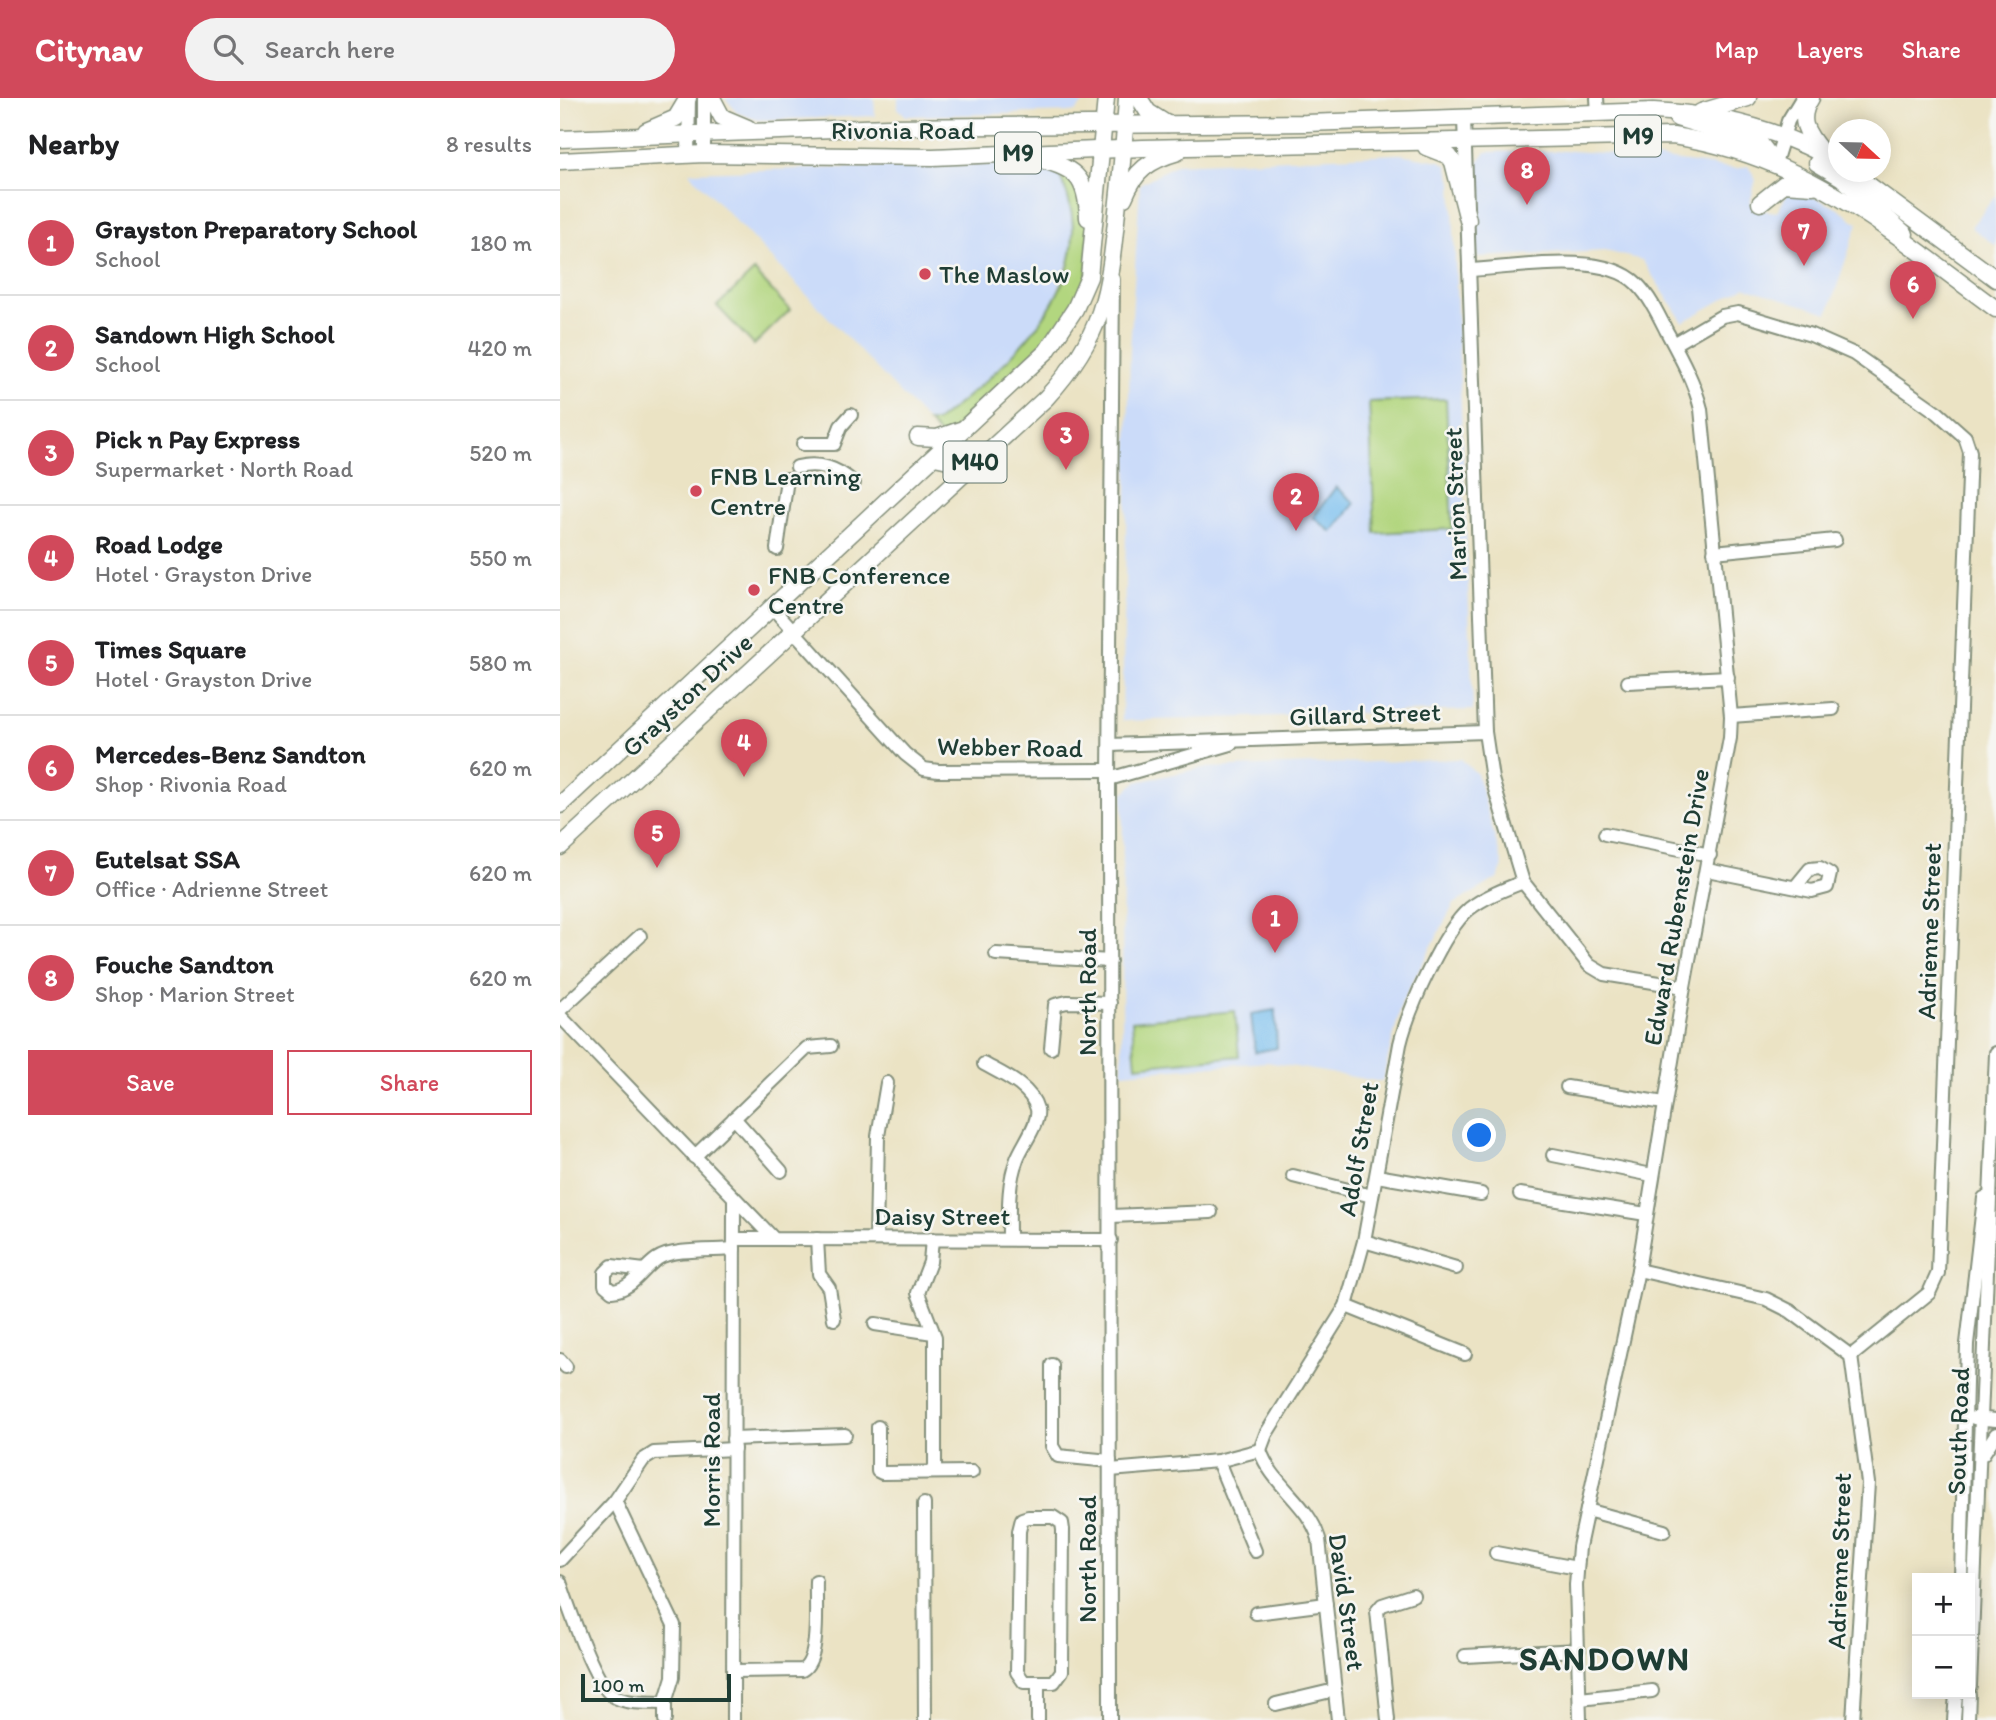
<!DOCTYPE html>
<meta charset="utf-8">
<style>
body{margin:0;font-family:Itim,sans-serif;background:#f2f2f2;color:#202124}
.controls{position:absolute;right:21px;bottom:21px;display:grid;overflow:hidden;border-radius:0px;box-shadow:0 4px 18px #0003}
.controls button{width:63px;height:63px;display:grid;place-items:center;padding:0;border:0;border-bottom:2px solid #e0e0e0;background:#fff;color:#202124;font:35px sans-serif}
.compass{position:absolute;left:1268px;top:21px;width:63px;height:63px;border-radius:50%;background:#fff;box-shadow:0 4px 18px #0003;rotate:112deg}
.scale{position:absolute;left:21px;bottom:18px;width:150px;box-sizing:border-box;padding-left:7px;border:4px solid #1f3d34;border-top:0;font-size:19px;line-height:24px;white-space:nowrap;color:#1f3d34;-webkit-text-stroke:5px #f6f6f2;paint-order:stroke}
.you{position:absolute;left:920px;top:1038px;width:24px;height:24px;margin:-18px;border:5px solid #fff;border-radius:50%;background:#1a73e8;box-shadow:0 0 0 10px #1a73e833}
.badge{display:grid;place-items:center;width:46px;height:46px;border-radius:50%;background:#d1495b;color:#fff;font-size:23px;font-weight:700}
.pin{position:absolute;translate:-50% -58px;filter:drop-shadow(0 2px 4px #0008)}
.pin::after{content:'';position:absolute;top:37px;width:24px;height:21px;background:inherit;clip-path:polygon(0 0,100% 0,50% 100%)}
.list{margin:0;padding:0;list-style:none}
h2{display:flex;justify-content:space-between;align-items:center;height:91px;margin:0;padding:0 28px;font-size:30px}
h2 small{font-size:23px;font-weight:400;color:#757577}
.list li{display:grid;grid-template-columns:46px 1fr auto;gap:21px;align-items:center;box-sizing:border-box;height:105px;padding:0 28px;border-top:2px solid #e0e0e0}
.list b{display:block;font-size:26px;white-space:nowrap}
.list p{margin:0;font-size:23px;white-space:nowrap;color:#757577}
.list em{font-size:23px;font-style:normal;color:#757577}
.actions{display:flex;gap:14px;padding:21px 28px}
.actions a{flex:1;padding:16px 0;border:2px solid #d1495b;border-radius:0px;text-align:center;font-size:24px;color:#d1495b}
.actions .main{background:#d1495b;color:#fff}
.icon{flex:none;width:38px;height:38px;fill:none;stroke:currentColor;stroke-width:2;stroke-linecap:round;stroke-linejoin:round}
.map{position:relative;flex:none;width:1436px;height:1622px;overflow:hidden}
header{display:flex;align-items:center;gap:42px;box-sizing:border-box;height:98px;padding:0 35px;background:#d1495b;color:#fff}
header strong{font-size:33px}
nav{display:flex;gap:38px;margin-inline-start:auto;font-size:24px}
.search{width:490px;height:63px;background:#f2f2f2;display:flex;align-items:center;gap:18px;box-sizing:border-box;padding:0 24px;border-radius:38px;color:#757577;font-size:26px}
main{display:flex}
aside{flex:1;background:#fff}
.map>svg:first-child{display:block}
.built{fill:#cbdbf9}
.green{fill:#b2d67f;stroke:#688a5a;stroke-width:2}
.water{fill:#77beef;stroke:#4b7e92;stroke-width:2}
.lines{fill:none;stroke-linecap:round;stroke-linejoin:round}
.minor-casing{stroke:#85907c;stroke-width:16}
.major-casing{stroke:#85907c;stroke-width:19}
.minor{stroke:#fff;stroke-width:12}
.major{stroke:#fff;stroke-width:16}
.poi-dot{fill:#d1495b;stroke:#f6f6f2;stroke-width:2.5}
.labels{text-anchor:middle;stroke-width:5;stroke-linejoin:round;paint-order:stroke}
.shield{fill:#f6f6f2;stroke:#60746d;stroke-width:2}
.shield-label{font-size:24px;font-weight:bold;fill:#1f3d34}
.street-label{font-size:26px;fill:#1f3d34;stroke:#f6f6f2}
.poi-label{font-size:26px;fill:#1f3d34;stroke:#f6f6f2;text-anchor:start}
.district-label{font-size:33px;font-weight:bold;letter-spacing:2px;fill:#1f3d34;stroke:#f6f6f2}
</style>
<header>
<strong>Citynav</strong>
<div class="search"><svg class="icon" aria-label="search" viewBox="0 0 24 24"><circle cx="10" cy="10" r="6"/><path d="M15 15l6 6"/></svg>Search here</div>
<nav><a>Map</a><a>Layers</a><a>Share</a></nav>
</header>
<main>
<aside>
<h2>Nearby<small>8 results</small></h2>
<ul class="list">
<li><span class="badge">1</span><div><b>Grayston Preparatory School</b><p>School</p></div><em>180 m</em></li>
<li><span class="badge">2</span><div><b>Sandown High School</b><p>School</p></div><em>420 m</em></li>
<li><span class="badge">3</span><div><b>Pick n Pay Express</b><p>Supermarket · North Road</p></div><em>520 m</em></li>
<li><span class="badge">4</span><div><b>Road Lodge</b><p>Hotel · Grayston Drive</p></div><em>550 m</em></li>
<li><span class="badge">5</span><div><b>Times Square</b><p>Hotel · Grayston Drive</p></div><em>580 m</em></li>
<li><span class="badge">6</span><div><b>Mercedes-Benz Sandton</b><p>Shop · Rivonia Road</p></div><em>620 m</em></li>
<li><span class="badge">7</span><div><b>Eutelsat SSA</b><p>Office · Adrienne Street</p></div><em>620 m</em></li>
<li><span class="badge">8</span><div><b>Fouche Sandton</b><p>Shop · Marion Street</p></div><em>620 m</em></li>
</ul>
<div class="actions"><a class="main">Save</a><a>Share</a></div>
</aside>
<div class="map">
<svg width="1436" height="1622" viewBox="0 0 1436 1622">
<rect width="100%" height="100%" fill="#f6f6f2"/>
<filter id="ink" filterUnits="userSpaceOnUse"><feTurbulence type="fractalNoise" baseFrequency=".0143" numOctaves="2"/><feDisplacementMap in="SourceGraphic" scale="14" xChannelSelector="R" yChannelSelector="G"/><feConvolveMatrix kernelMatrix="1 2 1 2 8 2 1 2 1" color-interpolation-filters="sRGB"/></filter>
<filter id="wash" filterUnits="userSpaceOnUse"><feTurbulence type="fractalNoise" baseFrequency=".00686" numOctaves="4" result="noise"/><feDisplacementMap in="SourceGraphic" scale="28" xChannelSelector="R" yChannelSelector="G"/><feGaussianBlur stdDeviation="1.57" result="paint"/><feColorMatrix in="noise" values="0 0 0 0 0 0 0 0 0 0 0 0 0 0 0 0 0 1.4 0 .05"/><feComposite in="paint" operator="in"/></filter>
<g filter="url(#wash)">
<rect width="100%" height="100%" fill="#ebe3c4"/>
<!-- built -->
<g class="built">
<path d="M 165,0 L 314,0 L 315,18 L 198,22 L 178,15 Z"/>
<path d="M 338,0 L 528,0 L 515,14 L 346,18 L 338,10 Z"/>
<path d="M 1010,53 L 1075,57 L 1177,71 L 1188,68 L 1196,81 L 1190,105 L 1198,112 L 1217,114 L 1228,95 L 1236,91 L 1275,109 L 1298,125 L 1268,215 L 1185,189 L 1123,224 L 1082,162 L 1046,153 L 917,159 L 915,67 L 926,54 Z"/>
<path d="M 840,56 L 880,63 L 887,67 L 892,84 L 913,612 L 562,623 L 570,254 L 580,86 L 617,66 Z"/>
<path d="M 469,65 L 499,75 L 514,109 L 511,156 L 496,197 L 478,231 L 445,267 L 376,324 L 368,324 L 129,74 Z"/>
<path d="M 1436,97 L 1436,148 L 1411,129 Z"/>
<path d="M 901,661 L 917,676 L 943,768 L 938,780 L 894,806 L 842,904 L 822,984 L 707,964 L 562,975 L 563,696 L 576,684 L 643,670 Z"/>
</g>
<!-- green -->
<g class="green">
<path d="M 491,62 L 529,101 L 527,179 L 505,226 L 391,349 L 368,324 L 376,324 C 456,261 559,172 491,62 Z"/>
<path d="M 194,173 L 230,212 L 194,247 L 157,208 Z"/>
<path d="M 886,301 L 892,431 L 815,435 L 809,304 Z"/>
<path d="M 675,913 L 679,958 L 576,968 L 572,923 Z"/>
</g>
<!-- water -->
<g class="water">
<path d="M 776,389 L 795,405 L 772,434 L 753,419 Z"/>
<path d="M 715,912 L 717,950 L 695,954 L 691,916 Z"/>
</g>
</g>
<g filter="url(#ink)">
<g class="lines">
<!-- minor casing -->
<g class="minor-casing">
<g id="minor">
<path d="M 1037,0 L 1038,15"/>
<path d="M 904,21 L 925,634 L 932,681 L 963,784 L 1029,867 L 1044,876 L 1124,889"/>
<path d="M 144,56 L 144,0"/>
<path d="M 128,57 L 129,0"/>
<path d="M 1215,65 L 1228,23 L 1242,0"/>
<path d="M 909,172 C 954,170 1043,152 1077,186 C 1090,199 1098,216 1106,232 C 1120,258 1134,283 1141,311 L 1171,618 L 1170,640 L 1124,889 L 1078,1172 L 1019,1449 L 1016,1487 L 1020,1622"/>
<path d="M 1114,246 L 1162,218 L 1178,215 L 1251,237 L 1294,256 L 1378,315 L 1405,339 L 1410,354 L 1378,1175 L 1369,1195 L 1291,1258"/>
<path d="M 243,346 L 274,346 L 281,328 L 291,317"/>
<path d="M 237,369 C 260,364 277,370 294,385"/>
<path d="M 217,451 L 227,381"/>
<path d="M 1154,454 L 1275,442"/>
<path d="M 211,508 L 345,656 L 364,671 L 378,673 L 549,672"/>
<path d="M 1068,584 L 1168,579"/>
<path d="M 1171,618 L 1273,611"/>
<path d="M 550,647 L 925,634"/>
<path d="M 549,681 L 671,646"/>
<path d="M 1045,736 L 1150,757"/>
<path d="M 1147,772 L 1252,793 L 1267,789 L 1270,776 L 1260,770 L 1250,771 L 1236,788"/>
<path d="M 436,856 L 550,863"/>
<path d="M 0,912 L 80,838"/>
<path d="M 0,918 L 214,1141 L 551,1142"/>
<path d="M 491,950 L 495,907 L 507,904 L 550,905"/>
<path d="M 424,966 C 442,976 471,988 477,1011 C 480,1025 462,1047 457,1061 C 447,1087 449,1114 449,1141"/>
<path d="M 1007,989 L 1104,1005"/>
<path d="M 174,1020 L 221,1073"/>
<path d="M 993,1057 L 1092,1077"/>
<path d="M 134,1059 L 247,950 L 271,948"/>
<path d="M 733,1078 L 812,1098"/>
<path d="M 817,1078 L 921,1096"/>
<path d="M 960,1096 L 1086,1116"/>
<path d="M 551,1118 L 651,1114"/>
<path d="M 175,1141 L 214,1141"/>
<path d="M 257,1141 L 259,1176 L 269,1190 L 274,1221"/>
<path d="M 316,1141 L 318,1038 L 327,985"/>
<path d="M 372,1141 L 370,1164 L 358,1195 L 375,1239 L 375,1374"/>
<path d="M 804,1143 L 896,1170"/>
<path d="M 84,1172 L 52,1168 L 45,1175 L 45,1187 L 52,1193 C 72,1192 82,1171 97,1161 C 112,1150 155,1153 174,1151"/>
<path d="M 1078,1172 L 1206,1201 L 1230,1213 L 1291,1258"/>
<path d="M 786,1208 L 905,1256"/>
<path d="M 315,1226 L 373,1235"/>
<path d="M 1291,1258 L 1308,1385 L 1293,1622"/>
<path d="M 0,1262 L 6,1269"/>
<path d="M 492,1267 L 492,1348 L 498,1358 L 550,1363"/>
<path d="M 1414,1320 L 1436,1322"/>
<path d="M 318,1329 L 318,1373 L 322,1375 L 412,1374"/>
<path d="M 173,1341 L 285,1337"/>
<path d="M 700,1352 L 706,1336 L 786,1208 L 804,1143 L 840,946 C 848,913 883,833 909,811 C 924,799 945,791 963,784"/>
<path d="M 1423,1356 L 1436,1336"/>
<path d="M 658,1363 L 695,1453"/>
<path d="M 550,1372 L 658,1363 L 700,1352 C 711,1386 749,1406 759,1441 L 778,1622"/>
<path d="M 55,1403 L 114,1527 L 113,1579 L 105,1605 L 105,1622"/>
<path d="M 364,1406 L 365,1622"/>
<path d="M 1027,1412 L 1104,1433"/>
<path d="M 468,1419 L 493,1419 L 502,1425 L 503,1432 L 502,1573 L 494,1584 L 464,1584 L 457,1574 L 459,1433 L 462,1421 Z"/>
<path d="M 936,1455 L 1017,1470"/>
<path d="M 0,1462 L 55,1403 L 83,1362 L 94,1355 L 174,1351"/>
<path d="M 1401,1480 L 1407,1246 L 1424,1100"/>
<path d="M 0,1484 C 8,1507 34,1585 52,1597 C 66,1607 89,1604 105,1605"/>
<path d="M 696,1515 L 766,1506"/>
<path d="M 905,1558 L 1019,1552"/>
<path d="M 173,1573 L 242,1572 C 261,1562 255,1504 256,1483"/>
<path d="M 1410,1588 L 1436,955"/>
<path d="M 1020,1601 L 1092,1593"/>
<path d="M 716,1606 L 775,1592"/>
<path d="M 173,1622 L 174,1103"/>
<path d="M 478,1622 L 478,1586"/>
<path d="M 550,1622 L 549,681 L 553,181"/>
<path d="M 828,1622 L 817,1513 L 822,1507 L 853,1497"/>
<path d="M 1394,1622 L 1396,1596"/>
<path d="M 1408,1622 L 1409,1596"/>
</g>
</g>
<!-- major casing -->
<g class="major-casing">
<g id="major">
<path d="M 152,0 L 162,19 L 188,30"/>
<path d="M 579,0 L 588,14 L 607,26"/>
<path d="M 1251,0 C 1237,22 1246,34 1261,53"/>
<path d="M 1141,14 L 1188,0"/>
<path d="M 1117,20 L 1199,44 L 1215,65"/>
<path d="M 86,33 L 116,20 L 128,0"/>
<path d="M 0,41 L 328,29 L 746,25 L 1094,13 C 1160,16 1222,32 1279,65"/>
<path d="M 866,49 L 889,58 L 893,64 L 908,122"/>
<path d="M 473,60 C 514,69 527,77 528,120"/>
<path d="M 0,63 L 144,56 L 373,59 L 583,50 L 1113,38 C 1247,58 1331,134 1436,211"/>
<path d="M 1257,65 L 1282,80 L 1345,136"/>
<path d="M 1291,74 L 1436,181"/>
<path d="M 564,100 C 575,72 590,62 618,54"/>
<path d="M 1200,105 L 1224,86 L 1253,88"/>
<path d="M 358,339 L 377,340 L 400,332"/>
<path d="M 375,359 L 393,363 L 423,355"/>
<path d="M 0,707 L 487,253 L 515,211 L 529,179 L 546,0"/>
<path d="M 0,749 L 486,300 C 544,237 549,195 557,113 C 561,76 565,38 567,0"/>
</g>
</g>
<!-- minor -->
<use href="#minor" class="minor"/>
<!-- major -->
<use href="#major" class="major"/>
</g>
</g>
<!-- markers -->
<g class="poi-dot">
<circle cx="365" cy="176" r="7"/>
<circle cx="136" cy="393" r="7"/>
<circle cx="194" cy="492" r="7"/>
</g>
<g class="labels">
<!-- shield labels -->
<g class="shield">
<rect x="1055" y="17.5" width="46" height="41" rx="5"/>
<rect x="435" y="34.5" width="46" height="41" rx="5"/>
<rect x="383.5" y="343.5" width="63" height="41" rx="5"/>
</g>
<g class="shield-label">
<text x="1078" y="46">M9</text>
<text x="458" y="63">M9</text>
<text x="415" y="372">M40</text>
</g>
<!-- street labels -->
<g class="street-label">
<text x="343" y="41">Rivonia Road</text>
<text transform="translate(895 406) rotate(-92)" y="9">Marion Street</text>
<text transform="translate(127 597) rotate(-43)" y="9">Grayston Drive</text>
<text transform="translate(805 616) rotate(-2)" y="9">Gillard Street</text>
<text transform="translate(450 649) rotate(1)" y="9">Webber Road</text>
<text transform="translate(1116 809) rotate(-80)" y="9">Edward Rubenstein Drive</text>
<text transform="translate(1369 833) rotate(-88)" y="9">Adrienne Street</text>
<text transform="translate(527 894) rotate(-90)" y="9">North Road</text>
<text transform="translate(798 1051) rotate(-80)" y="9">Adolf Street</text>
<text x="382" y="1127">Daisy Street</text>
<text transform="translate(1398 1333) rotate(-88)" y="9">South Road</text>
<text transform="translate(151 1362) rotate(-90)" y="9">Morris Road</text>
<text transform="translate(527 1461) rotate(-90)" y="9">North Road</text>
<text transform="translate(1279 1463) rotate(-88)" y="9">Adrienne Street</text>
<text transform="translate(787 1504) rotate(82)" y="9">David Street</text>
</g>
<!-- poi labels -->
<g class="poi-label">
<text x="379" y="185">The Maslow</text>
<text x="150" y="387">FNB Learning<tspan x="150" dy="30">Centre</tspan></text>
<text x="208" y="486">FNB Conference<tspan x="208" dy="30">Centre</tspan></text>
</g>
<!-- district labels -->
<g class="district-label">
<text x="1045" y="1572">SANDOWN</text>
</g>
</g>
</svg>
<div class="controls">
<button>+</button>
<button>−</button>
</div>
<svg class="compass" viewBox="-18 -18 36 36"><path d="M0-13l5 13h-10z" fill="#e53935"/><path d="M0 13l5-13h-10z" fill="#757577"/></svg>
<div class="scale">100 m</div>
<div class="you"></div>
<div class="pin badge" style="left:715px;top:855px">1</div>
<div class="pin badge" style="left:736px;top:433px">2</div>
<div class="pin badge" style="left:506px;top:372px">3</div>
<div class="pin badge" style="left:184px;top:679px">4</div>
<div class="pin badge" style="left:97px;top:770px">5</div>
<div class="pin badge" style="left:1353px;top:221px">6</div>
<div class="pin badge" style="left:1244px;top:168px">7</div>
<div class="pin badge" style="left:967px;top:107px">8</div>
</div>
</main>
